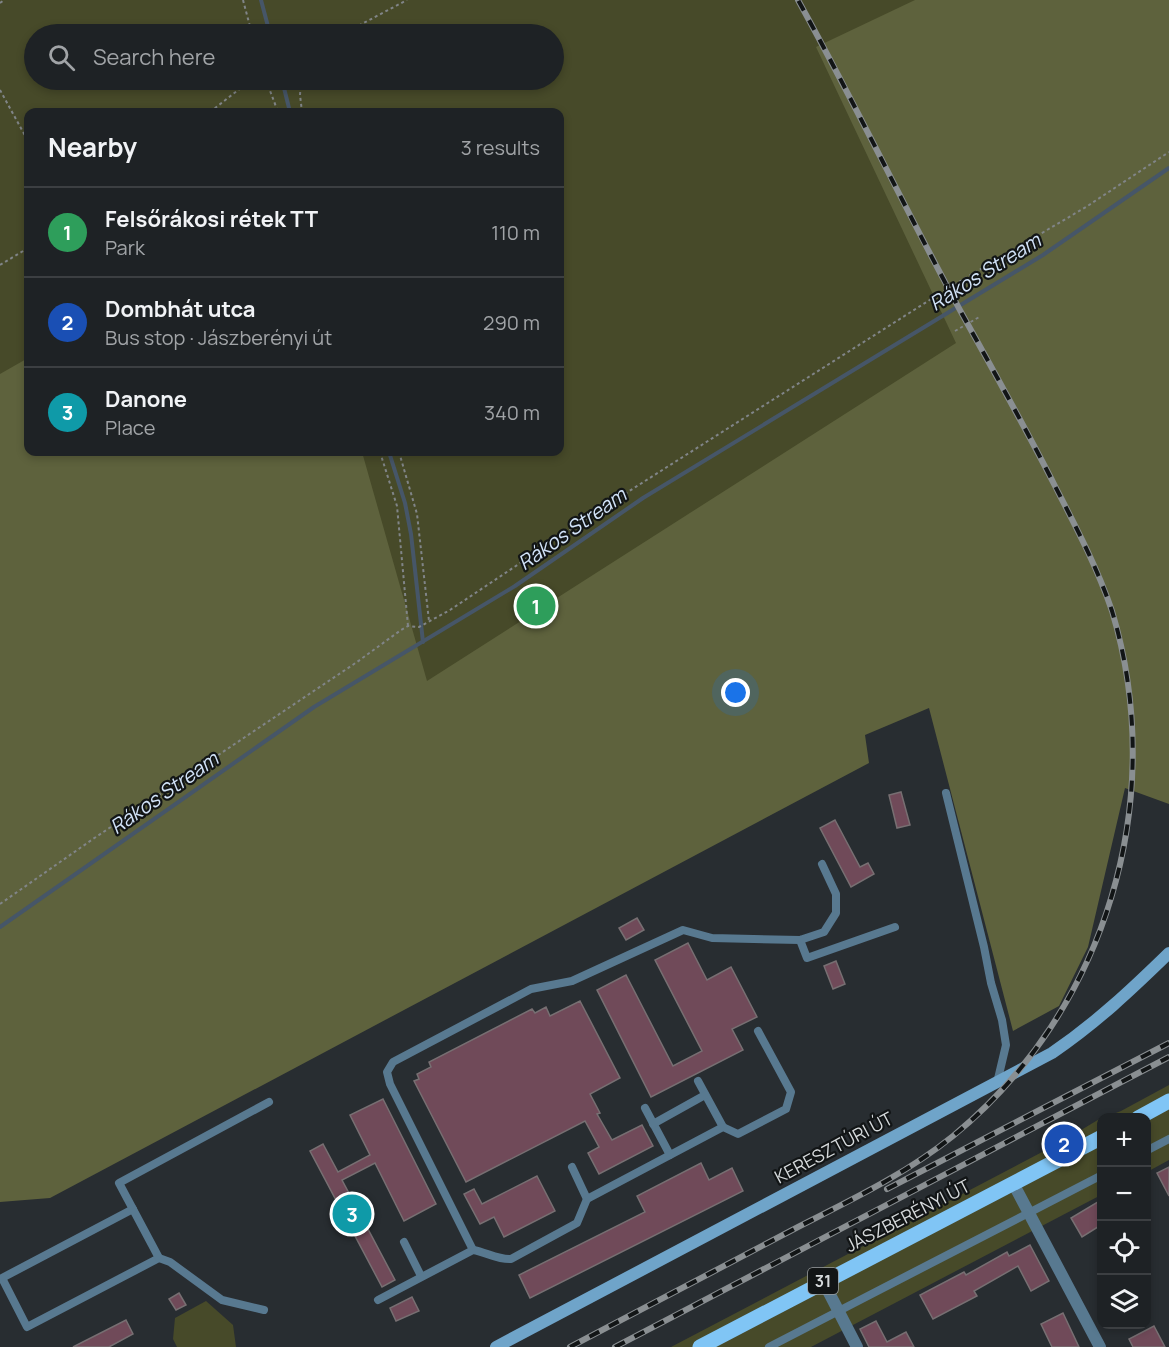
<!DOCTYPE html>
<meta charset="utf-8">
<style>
body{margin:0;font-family:Manrope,sans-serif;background:#262a2d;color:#f1f3f6}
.controls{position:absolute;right:18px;bottom:18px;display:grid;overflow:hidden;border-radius:12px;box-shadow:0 3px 9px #0003}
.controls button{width:54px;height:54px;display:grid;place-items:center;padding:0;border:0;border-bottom:2px solid #3c3f42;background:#1e2225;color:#f1f3f6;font:30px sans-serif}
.you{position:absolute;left:736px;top:693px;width:21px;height:21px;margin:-15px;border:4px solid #fff;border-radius:50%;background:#1a73e8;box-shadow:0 0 0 9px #1a73e833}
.badge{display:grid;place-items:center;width:39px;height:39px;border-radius:50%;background:#8c9099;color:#fff;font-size:20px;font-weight:700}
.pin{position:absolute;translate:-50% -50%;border:3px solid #fff;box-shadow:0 2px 6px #0006}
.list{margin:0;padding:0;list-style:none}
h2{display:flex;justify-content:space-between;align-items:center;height:78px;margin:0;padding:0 24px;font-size:26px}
h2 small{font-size:20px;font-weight:400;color:#a1a4a7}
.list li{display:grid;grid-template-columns:39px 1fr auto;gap:18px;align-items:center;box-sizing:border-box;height:90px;padding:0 24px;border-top:2px solid #3c3f42}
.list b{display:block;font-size:22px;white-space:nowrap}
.list p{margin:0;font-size:20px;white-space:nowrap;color:#a1a4a7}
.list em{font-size:20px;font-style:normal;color:#a1a4a7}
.icon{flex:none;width:33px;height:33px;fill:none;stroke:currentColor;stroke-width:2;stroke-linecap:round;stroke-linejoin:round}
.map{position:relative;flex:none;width:1169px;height:1347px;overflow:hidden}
.search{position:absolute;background:#1e2225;box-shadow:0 3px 9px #0003;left:24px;top:24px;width:540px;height:66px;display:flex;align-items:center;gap:15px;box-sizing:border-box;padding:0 21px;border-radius:33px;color:#a1a4a7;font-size:22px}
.panel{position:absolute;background:#1e2225;box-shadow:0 3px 9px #0003;left:24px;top:108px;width:540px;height:348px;border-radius:12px}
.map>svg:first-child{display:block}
.green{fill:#474a29;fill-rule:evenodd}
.forest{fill:#5e623d}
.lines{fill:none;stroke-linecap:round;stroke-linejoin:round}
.stream{stroke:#465668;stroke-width:4}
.building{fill:#704a59;stroke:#776f72;stroke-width:1.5}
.path{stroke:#818588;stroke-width:2;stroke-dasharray:3 3;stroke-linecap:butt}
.lane{stroke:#587990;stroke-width:8}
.street{stroke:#587990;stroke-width:12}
.secondary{stroke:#6fa4c9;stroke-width:12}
.primary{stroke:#80c5f5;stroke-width:15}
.rail-casing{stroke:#8a8f92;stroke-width:6}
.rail{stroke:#121516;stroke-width:4;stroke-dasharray:11;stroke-linecap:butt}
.labels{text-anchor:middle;stroke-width:4.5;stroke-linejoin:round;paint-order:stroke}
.shield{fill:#121516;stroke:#9b9fa1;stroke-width:1.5}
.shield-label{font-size:16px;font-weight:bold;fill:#d6dadc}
.street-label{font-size:18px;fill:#d6dadc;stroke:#121516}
.water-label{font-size:20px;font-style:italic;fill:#d2e3f8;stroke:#121516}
</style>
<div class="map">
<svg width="1169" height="1347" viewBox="0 0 1169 1347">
<rect width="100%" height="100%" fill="#282d31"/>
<!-- green -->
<g class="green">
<path d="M 0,0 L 1169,0 L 1169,536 L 0,1202 ZM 34,34 L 554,34 L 554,80 L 34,80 ZM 28,112 L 560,112 L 560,452 L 28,452 Z"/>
<path d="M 1169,1085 L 1169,1160 L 1147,1172 L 1146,1118 L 1103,1118 L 1121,1111 Z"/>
<path d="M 1101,1118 L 1101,1195 L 811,1347 L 671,1347 L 1063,1141 Z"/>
<path d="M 206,1301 L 233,1325 L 236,1347 L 177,1347 L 173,1339 L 175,1318 Z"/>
</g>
<!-- forest -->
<path class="forest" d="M 915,0 L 1169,0 L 1169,804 L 1125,788 L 1088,947 L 1059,1006 L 1013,1031 L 929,708 L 865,735 L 869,763 L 50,1198 L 0,1202 L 0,374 L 28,358 L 28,452 L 362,452 L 427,681 L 956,343 L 816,47 Z"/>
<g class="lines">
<!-- stream -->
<g class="stream">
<path d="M 261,0 L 270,34"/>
<path d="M 282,80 L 290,112"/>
<path d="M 389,452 L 405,503 L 411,534 L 423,642"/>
<path d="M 0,927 L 314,707 L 515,586 L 643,498 L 1043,255 L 1169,168"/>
</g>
</g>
<!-- building -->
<g class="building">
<path d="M 901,792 L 910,825 L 897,828 L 889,795 Z"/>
<path d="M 835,820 L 860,867 L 868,863 L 874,874 L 851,887 L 820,828 Z"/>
<path d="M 637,918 L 644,930 L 626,940 L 619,928 Z"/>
<path d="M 688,943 L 707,980 L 731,967 L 757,1017 L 732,1029 L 743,1050 L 651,1097 L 597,990 L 626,975 L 673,1066 L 702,1051 L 655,960 Z"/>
<path d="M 836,961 L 845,984 L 833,989 L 824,966 Z"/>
<path d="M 580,1001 L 620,1078 L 590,1094 L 600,1113 L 597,1114 L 612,1140 L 642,1125 L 653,1146 L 599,1174 L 588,1153 L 599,1147 L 585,1121 L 466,1182 L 414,1081 L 419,1079 L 417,1074 L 431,1067 L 429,1062 L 532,1009 L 535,1013 L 546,1007 L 550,1016 Z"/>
<path d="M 383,1099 L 436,1204 L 404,1221 L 375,1163 L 342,1180 L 395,1280 L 382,1287 L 310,1151 L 323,1144 L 338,1172 L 370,1155 L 350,1115 Z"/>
<path d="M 701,1163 L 709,1180 L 732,1168 L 743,1191 L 530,1298 L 519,1275 L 645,1212 L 637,1196 Z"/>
<path d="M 1169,1167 L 1169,1196 L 1157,1173 Z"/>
<path d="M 537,1176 L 555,1211 L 504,1237 L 494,1217 L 480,1224 L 464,1194 L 474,1189 L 482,1204 Z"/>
<path d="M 1101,1200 L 1101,1225 L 1082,1237 L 1071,1218 Z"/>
<path d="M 1030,1245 L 1049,1281 L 1031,1291 L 1018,1266 L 974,1291 L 977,1296 L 933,1319 L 920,1295 L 964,1272 L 966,1275 L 1007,1252 L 1009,1256 Z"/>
<path d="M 179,1293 L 186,1305 L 176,1310 L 169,1299 Z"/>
<path d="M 412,1297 L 419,1311 L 396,1321 L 390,1308 Z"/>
<path d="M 1063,1313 L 1079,1347 L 1052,1347 L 1041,1324 Z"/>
<path d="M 126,1320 L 133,1334 L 109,1347 L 73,1347 Z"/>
<path d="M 876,1321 L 887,1342 L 906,1332 L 914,1347 L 869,1347 L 860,1329 Z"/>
<path d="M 1154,1326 L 1165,1347 L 1133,1347 L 1129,1339 Z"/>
</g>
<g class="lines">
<!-- path -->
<g class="path">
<path d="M 243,0 L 252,34"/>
<path d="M 0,3 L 4,0"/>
<path d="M 343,34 L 407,0"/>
<path d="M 266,80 L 278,112"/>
<path d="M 301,80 L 300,95 L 302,112"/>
<path d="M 0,90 L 28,141"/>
<path d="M 210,112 L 251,80"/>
<path d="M 0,265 L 28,248"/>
<path d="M 955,331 L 981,316"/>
<path d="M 380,452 L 397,506 L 408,626"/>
<path d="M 399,452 L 417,514 L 429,621"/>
<path d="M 0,904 L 93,839 L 357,662 L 401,630 L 408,626 L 419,627 L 450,610 L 601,509 L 947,289 L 1086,207 L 1169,152"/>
</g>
<!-- lane -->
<g class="lane">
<path d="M 946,793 L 984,947 L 991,983 L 1002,1020 L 1006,1045 L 997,1083"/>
<path d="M 800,940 L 807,958 L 895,927"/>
<path d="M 698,1081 L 723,1127"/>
<path d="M 645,1108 L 670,1155"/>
<path d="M 653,1124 L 705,1095"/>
<path d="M 1146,1151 L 1169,1139"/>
<path d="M 572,1167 L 587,1199"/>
<path d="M 133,1209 L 2,1278 L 27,1327 L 159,1258"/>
<path d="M 404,1242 L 421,1276"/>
<path d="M 473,1250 L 390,1084 L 387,1072 L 393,1062 L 531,989 L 572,981 L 683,930 L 712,938 L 800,940 L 824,932 L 836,913 L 836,894 L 822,864"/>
<path d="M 378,1300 L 473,1250 C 486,1252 498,1260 511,1259 L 577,1223 L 587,1199 L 723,1127 L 738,1134 L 786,1109 L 791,1092 L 758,1031"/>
<path d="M 264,1310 L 222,1300 L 170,1262 L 159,1258 L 119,1183 L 269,1102"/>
<path d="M 769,1347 L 1102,1175"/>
</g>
<!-- street -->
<g class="street">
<path d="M 1013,1183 L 1100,1347"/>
<path d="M 823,1281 L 857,1347"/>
</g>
<!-- secondary -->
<path class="secondary" d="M 496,1347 L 1052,1053 C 1096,1023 1131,990 1169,953"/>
<!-- primary -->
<g class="primary">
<path d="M 1138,1118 L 1169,1101"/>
<path d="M 700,1347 L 1102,1137"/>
</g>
<!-- rail casing -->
<g class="rail-casing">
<g id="rail">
<path d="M 887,1189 L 1169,1043"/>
<path d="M 570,1347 C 646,1307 722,1267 798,1227 C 851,1200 906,1174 953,1136 C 1106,1011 1169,800 1112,611 C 1097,567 1076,527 1055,486 C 1025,427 993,370 961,312 C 905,209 855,103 798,0"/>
<path d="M 615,1347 L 1169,1057"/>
</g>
</g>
<!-- rail -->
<use href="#rail" class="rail"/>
</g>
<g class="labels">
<!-- shield labels -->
<rect class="shield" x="808" y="1268" width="30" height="26" rx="4.5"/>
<g class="shield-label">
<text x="823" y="1287">31</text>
</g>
<!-- street labels -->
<g class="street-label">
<text transform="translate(834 1148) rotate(-28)" y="6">KERESZTÚRI ÚT</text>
<text transform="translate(908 1216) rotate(-27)" y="6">JÁSZBERÉNYI ÚT</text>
</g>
<!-- water labels -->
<g class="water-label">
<text transform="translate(985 272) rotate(-32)" y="7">Rákos Stream</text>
<text transform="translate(572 529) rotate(-35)" y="7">Rákos Stream</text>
<text transform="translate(164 793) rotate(-35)" y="7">Rákos Stream</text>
</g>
</g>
</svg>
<div class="controls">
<button>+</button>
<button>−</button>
<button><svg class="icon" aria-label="locate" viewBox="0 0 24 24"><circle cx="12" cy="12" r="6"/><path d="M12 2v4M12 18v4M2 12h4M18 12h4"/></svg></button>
<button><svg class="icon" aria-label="layers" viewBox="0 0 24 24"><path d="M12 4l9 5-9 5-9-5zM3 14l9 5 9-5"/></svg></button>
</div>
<div class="you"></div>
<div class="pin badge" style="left:536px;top:606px;background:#2e9e5b">1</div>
<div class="pin badge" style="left:1064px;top:1144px;background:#1a4fb4">2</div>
<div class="pin badge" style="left:352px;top:1214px;background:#0f9aa8">3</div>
<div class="search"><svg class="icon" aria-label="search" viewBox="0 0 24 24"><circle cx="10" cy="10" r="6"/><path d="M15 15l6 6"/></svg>Search here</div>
<section class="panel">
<h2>Nearby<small>3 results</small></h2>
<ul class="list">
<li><span class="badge" style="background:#2e9e5b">1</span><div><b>Felsőrákosi rétek TT</b><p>Park</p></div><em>110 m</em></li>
<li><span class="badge" style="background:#1a4fb4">2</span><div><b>Dombhát utca</b><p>Bus stop · Jászberényi út</p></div><em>290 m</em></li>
<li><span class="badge" style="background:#0f9aa8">3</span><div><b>Danone</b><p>Place</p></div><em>340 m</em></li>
</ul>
</section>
</div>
